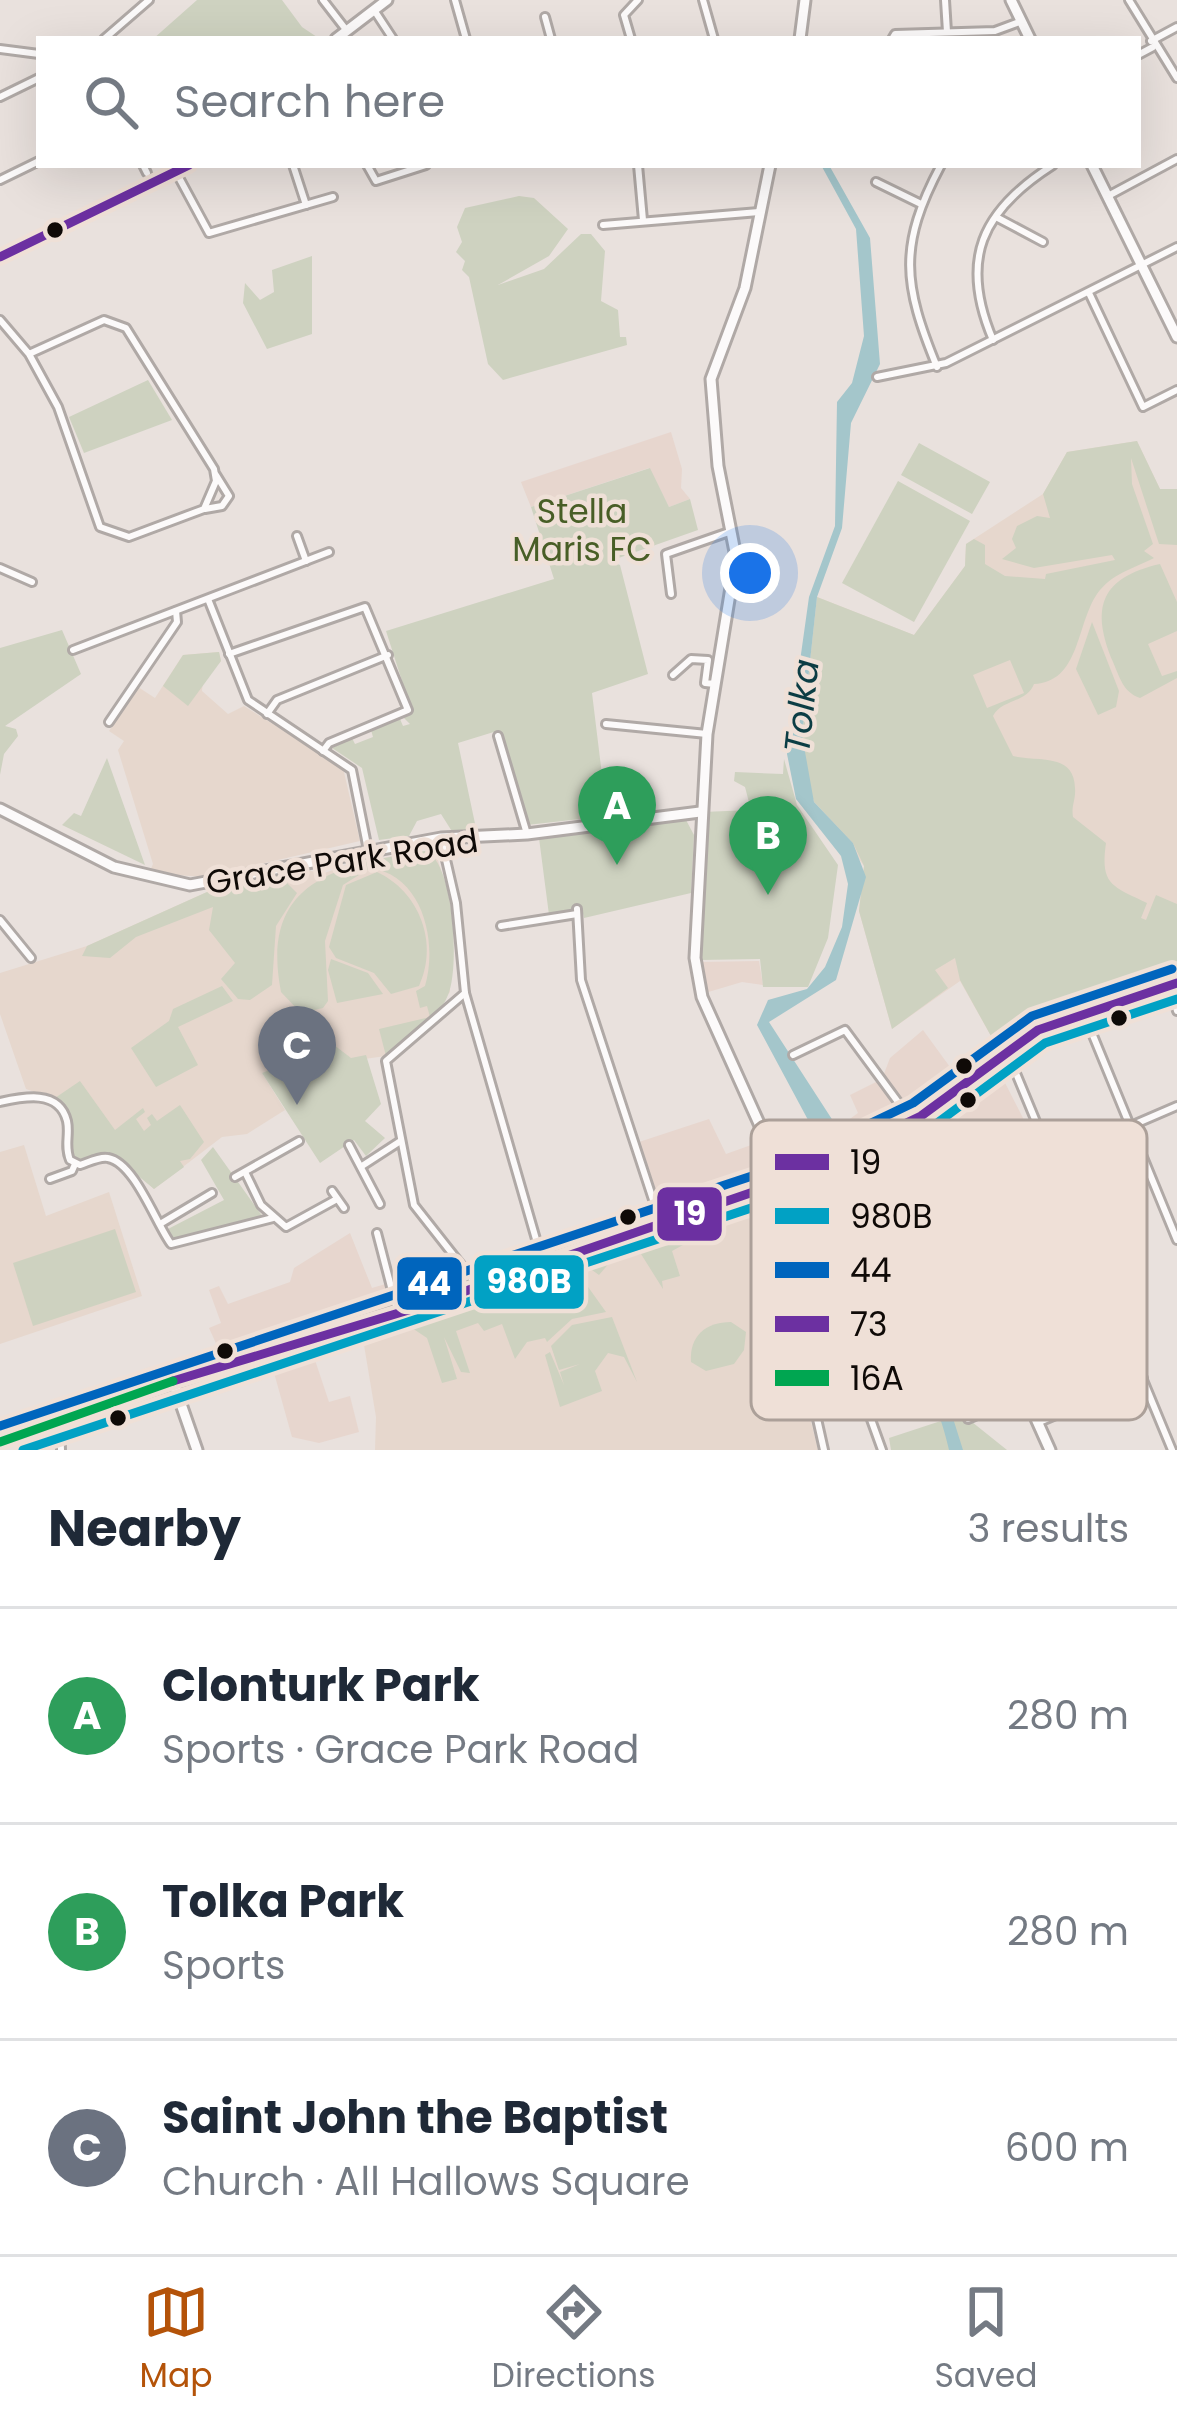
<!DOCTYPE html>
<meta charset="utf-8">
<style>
body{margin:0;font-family:Poppins,sans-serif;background:#f2f2f3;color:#1f2937}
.you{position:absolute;left:750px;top:573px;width:42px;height:42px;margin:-30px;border:9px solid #fff;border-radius:50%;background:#1a73e8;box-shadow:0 0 0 18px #1a73e833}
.badge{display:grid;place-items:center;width:78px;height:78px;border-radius:50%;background:#b45309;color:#fff;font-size:39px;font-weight:700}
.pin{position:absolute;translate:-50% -99px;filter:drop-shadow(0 3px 6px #0008)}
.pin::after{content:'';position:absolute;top:63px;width:42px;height:36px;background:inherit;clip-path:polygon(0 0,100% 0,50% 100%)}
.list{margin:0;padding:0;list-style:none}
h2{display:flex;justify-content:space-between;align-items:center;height:156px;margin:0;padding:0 48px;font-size:51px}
h2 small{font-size:39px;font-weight:400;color:#747a83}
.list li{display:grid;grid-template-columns:78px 1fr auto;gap:36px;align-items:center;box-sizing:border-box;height:216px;padding:0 48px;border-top:3px solid #e0e1e3}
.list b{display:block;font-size:45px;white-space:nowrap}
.list p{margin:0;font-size:39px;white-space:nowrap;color:#747a83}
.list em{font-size:39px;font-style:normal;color:#747a83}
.icon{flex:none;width:66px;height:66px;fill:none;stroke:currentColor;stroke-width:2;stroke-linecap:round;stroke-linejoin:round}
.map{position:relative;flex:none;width:1177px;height:1450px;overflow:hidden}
.search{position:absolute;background:#fff;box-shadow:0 12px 48px #0002;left:36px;right:36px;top:36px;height:132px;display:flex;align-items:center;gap:30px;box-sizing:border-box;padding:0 42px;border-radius:0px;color:#747a83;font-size:45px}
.sheet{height:804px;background:#fff}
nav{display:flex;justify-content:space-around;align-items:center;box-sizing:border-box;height:168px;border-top:3px solid #e0e1e3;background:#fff;font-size:33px;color:#747a83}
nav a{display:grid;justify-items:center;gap:6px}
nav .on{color:#b45309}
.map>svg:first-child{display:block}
.commercial{fill:#e7d6ce}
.education{fill:#e6d7cd}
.green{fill:#ced2c0;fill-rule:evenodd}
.water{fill:#a4c6cb}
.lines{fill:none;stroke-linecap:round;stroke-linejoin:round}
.street-casing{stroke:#b0a9a6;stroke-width:12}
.secondary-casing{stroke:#b0a9a6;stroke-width:15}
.street{stroke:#fcfafa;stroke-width:6}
.secondary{stroke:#fcfafa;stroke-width:9}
.bus-1-casing{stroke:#efe0d7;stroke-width:18}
.bus-2-casing{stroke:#efe0d7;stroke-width:18}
.bus-3-casing{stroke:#efe0d7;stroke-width:18}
.bus-4-casing{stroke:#efe0d7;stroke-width:18}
.bus-5-casing{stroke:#efe0d7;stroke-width:18}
.bus-1{stroke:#6c30a1;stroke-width:9}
.bus-2{stroke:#01a1c4;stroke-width:9}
.bus-3{stroke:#0065bd;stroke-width:9}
.bus-4{stroke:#6c30a1;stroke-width:9}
.bus-5{stroke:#00a651;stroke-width:9}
.bus-dot{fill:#0f0a07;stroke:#efe0d7;stroke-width:4.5}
.labels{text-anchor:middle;stroke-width:9;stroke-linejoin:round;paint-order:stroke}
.park-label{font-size:33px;fill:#485e26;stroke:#efe0d7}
.street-label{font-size:33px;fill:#0f0a07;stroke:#efe0d7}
.water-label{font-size:36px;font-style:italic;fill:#0c3d44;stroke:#efe0d7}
.key{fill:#efe0d7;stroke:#aca099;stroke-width:3}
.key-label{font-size:33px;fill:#0f0a07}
.line-badge{stroke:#efe0d7;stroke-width:4.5}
.badge-label{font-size:33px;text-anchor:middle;font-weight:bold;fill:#fff}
</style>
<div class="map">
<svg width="1177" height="1450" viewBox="0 0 1177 1450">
<rect width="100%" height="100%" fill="#e9e1dd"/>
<!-- commercial -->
<g class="commercial">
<path d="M 671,432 L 682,469 L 681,488 L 690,499 L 669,507 L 649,468 L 531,507 L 521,482 Z"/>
<path d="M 759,961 L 763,985 L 742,982 L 705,993 L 700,962 Z"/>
<path d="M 923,1030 L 950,1067 L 968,1053 L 986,1077 L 999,1071 L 1026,1124 L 1015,1131 L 1008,1127 L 963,1156 L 947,1128 L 919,1105 L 847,1139 L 840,1126 L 858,1113 L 850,1095 L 882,1079 L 890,1058 Z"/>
<path d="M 709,1119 L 726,1154 L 754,1144 L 776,1159 L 816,1141 L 824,1155 L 777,1178 L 662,1215 L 639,1142 Z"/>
<path d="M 350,1233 L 372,1288 L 389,1283 L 386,1271 L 422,1260 L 443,1266 L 451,1259 L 464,1277 L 219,1350 L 209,1328 L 221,1323 L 209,1290 L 219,1286 L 228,1304 L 290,1282 L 294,1268 Z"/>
<path d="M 312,1351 L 329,1402 L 350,1396 L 359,1432 L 319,1443 L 292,1437 L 271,1362 Z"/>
</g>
<!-- education -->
<g class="education">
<path d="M 1137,441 L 1160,489 L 1177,489 L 1177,967 L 991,1036 L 960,981 L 892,1029 L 859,911 L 864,866 L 810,792 L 804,768 L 802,735 L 817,597 L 914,635 L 965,566 L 966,544 L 1043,494 L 1067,452 Z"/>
<path d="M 219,652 L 221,661 L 203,680 L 202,691 L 228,714 L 244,706 L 343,768 L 360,841 L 204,877 L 149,873 L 153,864 L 118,750 L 124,741 L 109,731 L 138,687 L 155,698 L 183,655 Z"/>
<path d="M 425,851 L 438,860 L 450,903 L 450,992 L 420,1030 L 386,1056 L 262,1073 L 285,1110 L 247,1134 L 222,1137 L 154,1189 L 58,1100 L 26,1089 L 0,1014 L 0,973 L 87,946 L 207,892 L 305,869 L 322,874 L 351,863 Z"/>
<path d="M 24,1145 L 46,1216 L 109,1192 L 142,1296 L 0,1344 L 0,1152 Z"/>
<path d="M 764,1205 L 773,1269 L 818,1450 L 375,1450 L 376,1417 L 362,1333 L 406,1324 L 576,1265 L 583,1269 L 585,1262 Z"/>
</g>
<!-- green -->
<g class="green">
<path d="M 197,0 L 282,0 L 302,27 L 320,39 L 153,39 Z"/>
<path d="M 519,196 L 534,198 L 568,229 L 549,256 L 498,285 L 544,269 L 581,234 L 591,234 L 605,251 L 601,301 L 618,310 L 620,337 L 626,337 L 627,345 L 503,380 L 488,364 L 469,277 L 462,270 L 465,261 L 456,252 L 462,242 L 457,227 L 465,208 Z"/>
<path d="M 312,256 L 312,334 L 267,349 L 243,303 L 245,283 L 260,300 L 274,292 L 272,270 Z"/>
<path d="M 148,380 L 172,420 L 84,453 L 69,417 Z"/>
<path d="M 1137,441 L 1160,489 L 1177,489 L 1177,545 L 1159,544 L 1131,458 L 1132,484 L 1153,544 L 1144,551 L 1154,558 C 1133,569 1112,573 1097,594 C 1076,625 1080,682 1034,684 C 1027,703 1002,699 993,716 L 1013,756 C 1037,762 1074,752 1075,788 C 1076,800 1071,805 1073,817 L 1106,843 C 1100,885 1112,886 1147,903 L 1141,918 L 1146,920 L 1156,895 L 1177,904 L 1177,968 L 991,1036 L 960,980 L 955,958 L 935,970 L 948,988 L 892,1029 L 859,911 L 864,866 L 853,843 L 814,802 L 804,768 L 802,735 L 817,597 L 914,635 L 965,566 L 966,544 L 974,539 L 985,545 L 985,564 L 1005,576 L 1045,579 L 1046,574 L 1115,560 L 1112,555 L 1034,568 L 1002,559 L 1016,548 L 1012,539 L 1017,526 L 1037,516 L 1050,518 L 1043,494 L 1067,452 ZM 1010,660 L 1024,693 L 987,708 L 973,675 Z"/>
<path d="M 919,443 L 990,482 L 972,514 L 901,475 Z"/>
<path d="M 650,468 L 669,507 L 690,499 L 698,530 L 610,561 L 620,565 L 648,674 L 592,693 L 607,816 L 527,825 L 497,731 L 458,743 L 477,833 L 453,833 L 441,814 L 417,821 L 409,836 L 379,840 L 362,768 L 332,748 L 352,738 L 355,744 L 373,737 L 371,730 L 400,719 L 403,726 L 410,724 L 404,718 L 411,709 L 386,631 L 554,579 L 531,507 Z"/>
<path d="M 898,481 L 970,521 L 914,622 L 842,583 Z"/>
<path d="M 1160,564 L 1177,602 L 1177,631 L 1148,644 L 1162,676 L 1177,671 L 1177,678 L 1140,698 C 1123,692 1120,678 1113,662 C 1091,609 1099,578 1160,564 Z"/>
<path d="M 1092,622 L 1119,691 L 1116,707 L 1098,715 L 1076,669 Z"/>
<path d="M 62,630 L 81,674 L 5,726 L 16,729 L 18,736 L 4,754 L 0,775 L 0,648 Z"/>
<path d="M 219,652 L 221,661 L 188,706 L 163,686 L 183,655 Z"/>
<path d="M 107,758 L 145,865 L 62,825 L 74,813 L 81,816 Z"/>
<path d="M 784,759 L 797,805 L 838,865 L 828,938 L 808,987 L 763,987 L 760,959 L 700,960 L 703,812 L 751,810 L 745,787 L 734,781 L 735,772 L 783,774 Z"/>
<path d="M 686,820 L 694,835 L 691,893 L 584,918 L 582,909 L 549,915 L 539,838 Z"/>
<path d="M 425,851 C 454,860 460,968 448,995 C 439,1019 408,1044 386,1056 L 379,1029 L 430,1017 L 427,1006 L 420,1008 L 416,991 L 425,986 C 438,942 423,875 370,868 L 343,885 L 325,941 L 328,1001 L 323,1008 L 301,1013 L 281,992 C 259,880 338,865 425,851 Z"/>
<path d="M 377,872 C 420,892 439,944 419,986 L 391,994 L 374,973 L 336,958 L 329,947 L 346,885 Z"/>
<path d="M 290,873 L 287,883 L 297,893 L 276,926 L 272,985 L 250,1000 L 238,999 L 221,979 L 235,963 L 209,930 L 213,907 L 136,937 L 110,958 L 82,956 L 87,946 L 207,892 Z"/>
<path d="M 331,959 L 368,973 L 383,994 L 337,1003 L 328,970 Z"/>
<path d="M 222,986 L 233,1001 L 178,1027 L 198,1065 L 156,1087 L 131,1048 L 169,1021 L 173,1009 Z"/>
<path d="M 334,1045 L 351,1058 L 366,1055 L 381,1104 L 365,1121 L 385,1138 L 366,1156 L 354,1140 L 320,1163 L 262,1073 Z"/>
<path d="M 80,1081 L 115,1130 L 143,1108 L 145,1112 L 136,1119 L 144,1131 L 151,1125 L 147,1118 L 152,1114 L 157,1121 L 180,1105 L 204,1142 L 190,1159 L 180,1161 L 184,1167 L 154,1189 L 112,1154 L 76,1160 C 61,1140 79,1117 55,1098 Z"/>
<path d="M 213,1147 L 263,1217 L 172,1241 L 166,1230 L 224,1200 L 201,1160 Z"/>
<path d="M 717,1220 L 712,1229 L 672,1251 L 680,1276 L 662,1281 L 663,1289 L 641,1254 L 611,1261 L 599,1275 L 592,1270 L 590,1261 Z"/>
<path d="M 115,1229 L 136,1292 L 33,1326 L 13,1263 Z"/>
<path d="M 558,1271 L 563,1281 L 581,1277 L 606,1312 L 572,1319 L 547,1342 L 545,1338 L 527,1342 L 515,1359 L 502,1324 L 484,1331 L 478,1323 L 456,1331 L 470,1373 L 461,1372 L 444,1337 L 457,1379 L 442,1383 L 427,1338 L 406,1324 Z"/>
<path d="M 612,1317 L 637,1382 L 624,1357 L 608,1353 L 595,1371 L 602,1391 L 560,1407 L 545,1355 L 550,1352 L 564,1385 L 560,1372 L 580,1364 L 559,1370 L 551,1346 L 572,1325 Z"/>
<path d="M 731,1322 L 746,1332 L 744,1350 L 734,1364 L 706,1371 L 691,1362 C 689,1336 706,1322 731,1322 Z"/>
<path d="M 962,1414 L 1007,1450 L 891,1450 L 889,1438 Z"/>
</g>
<!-- water -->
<path class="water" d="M 821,165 L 829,165 L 870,238 L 880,364 L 851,423 L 842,528 L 817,597 L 802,735 L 814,802 L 853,843 L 866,877 L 836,980 L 769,1022 L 859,1161 L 963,1203 L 975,1248 L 935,1304 L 928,1339 L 963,1450 L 949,1450 C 941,1410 910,1350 927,1311 C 938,1284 956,1265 965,1236 L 944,1210 L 836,1172 L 757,1025 L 768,1000 L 807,989 L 825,967 L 842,927 L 848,884 L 841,856 L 796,799 L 787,754 L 809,597 L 835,526 L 837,402 L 852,383 L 864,336 L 856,229 Z"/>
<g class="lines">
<!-- street casing -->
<g class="street-casing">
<g id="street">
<path d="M 323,0 L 347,31"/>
<path d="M 455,0 L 466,39"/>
<path d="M 703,0 L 714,39"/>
<path d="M 945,0 L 947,32"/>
<path d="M 1129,0 L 1177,78"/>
<path d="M 374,10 L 393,39"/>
<path d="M 545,17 L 551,39"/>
<path d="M 104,39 L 149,0"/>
<path d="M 631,39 L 624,15 L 638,0"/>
<path d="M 892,39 L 895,34 L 995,31 L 1022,21"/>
<path d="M 1151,41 L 1177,27"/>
<path d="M 0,49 L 39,54"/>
<path d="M 1138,55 L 1153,47"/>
<path d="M 0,97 L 39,78"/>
<path d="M 143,165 L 147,173"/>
<path d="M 293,165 L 306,205"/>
<path d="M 367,165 L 376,181 L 426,165"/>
<path d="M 638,165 L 643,220"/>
<path d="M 176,172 L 209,233 L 333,197"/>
<path d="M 0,180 L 39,161"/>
<path d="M 876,182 L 921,204"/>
<path d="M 1108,196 L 1177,159"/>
<path d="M 996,217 L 1043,242"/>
<path d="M 603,225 L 759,212"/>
<path d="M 1089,293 L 1143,407 L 1177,390"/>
<path d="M 0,320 L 29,354 L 58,407 L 100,527 L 129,537 L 204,509 L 216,481 L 214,469 L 126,328 L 104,320 L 29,354"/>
<path d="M 993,340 C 959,260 981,211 1053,165"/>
<path d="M 937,367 C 903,284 898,246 941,165"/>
<path d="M 877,377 L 946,363 L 1177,247"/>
<path d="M 205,509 L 222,506 L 229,496 L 216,475"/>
<path d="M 297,536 L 306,561"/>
<path d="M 0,568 L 32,582"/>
<path d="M 671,594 L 666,554 L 729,532"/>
<path d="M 208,599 L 248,700 L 352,770 L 368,850"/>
<path d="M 73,650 L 329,552"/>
<path d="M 229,654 L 365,607 L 408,710 L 329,743 L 323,751"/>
<path d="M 673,675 L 691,659 L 708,660 L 705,683 L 715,684"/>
<path d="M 267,714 L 277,700 L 388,655"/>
<path d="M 109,722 L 177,622 L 176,611"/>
<path d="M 606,724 L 707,734"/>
<path d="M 498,736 L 527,834"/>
<path d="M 441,838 L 456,903 L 465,993 L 386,1061 L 414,1205 L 477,1285"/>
<path d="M 577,909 L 581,980 L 660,1221"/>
<path d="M 0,920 L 31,958"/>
<path d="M 501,926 L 577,914"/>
<path d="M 1170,985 L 1177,1011"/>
<path d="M 465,993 L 542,1260"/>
<path d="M 1085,1016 L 1177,1240"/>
<path d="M 1008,1054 L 1172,1450"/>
<path d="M 793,1055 L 845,1030 L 912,1121"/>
<path d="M 0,1102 C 23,1097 59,1089 67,1121 C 70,1135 64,1146 70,1160 L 80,1165 C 87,1163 100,1156 108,1158 C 135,1163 156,1224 171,1244 L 273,1218"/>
<path d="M 349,1145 L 380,1204"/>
<path d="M 1054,1159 L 1177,1106"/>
<path d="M 362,1166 L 399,1142"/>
<path d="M 245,1172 L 261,1205 L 286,1227 L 337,1199"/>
<path d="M 235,1177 L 299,1141"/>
<path d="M 50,1179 L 72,1171 L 75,1164"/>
<path d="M 785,1181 L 882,1450"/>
<path d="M 765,1187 L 824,1450"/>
<path d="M 332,1191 L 344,1208"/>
<path d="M 792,1199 L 860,1183"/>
<path d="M 160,1224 L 212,1193"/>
<path d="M 377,1233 L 397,1310"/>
<path d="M 815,1263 L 940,1222 C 970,1248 930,1293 913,1320 L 902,1323 L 893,1306"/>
<path d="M 951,1324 L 1000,1324"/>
<path d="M 870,1415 L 927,1395"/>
<path d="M 968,1419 L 1024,1394"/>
<path d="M 1037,1423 L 1143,1378"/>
<path d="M 60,1424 L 61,1450"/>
</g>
</g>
<!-- secondary casing -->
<g class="secondary-casing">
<g id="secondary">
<path d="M 1011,0 L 1030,39"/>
<path d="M 336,39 L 387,0"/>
<path d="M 800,39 L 805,0"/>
<path d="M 770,165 L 745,288 L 711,379 L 718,466 L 736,557 L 707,734 L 695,958 L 702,997 L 785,1181"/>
<path d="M 1092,165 L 1177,337"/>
<path d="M 0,257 L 189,165"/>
<path d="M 0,809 L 114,867 L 190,885 L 441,838 L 527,834 L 700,812"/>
<path d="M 928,1111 L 986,1222 L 997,1263 L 1003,1345 L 1050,1450"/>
<path d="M 173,1381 L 197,1450"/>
<path d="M 0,1442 L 785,1181 L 921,1116 L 1038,1030 L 1177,983"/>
</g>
</g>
<!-- street -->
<use href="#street" class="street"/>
<!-- secondary -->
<use href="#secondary" class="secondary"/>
<!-- bus-1 casing -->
<g class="bus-1-casing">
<path id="bus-1" d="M 173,1381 L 422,1306 L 785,1181 L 921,1116 L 1038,1030 L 1177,983"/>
</g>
<!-- bus-2 casing -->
<g class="bus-2-casing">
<path id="bus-2" d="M 23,1450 L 790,1195 L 929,1129 L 1045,1043 L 1177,999"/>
</g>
<!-- bus-3 casing -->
<g class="bus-3-casing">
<path id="bus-3" d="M 0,1426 L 779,1167 L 913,1103 L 1032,1016 L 1172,969"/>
</g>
<!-- bus-4 casing -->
<g class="bus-4-casing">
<path id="bus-4" d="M 0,257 L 189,165"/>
</g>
<!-- bus-5 casing -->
<g class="bus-5-casing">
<path id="bus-5" d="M 0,1442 L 173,1381"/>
</g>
<!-- bus-1 -->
<use href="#bus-1" class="bus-1"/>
<!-- bus-2 -->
<use href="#bus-2" class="bus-2"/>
<!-- bus-3 -->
<use href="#bus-3" class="bus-3"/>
<!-- bus-4 -->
<use href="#bus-4" class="bus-4"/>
<!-- bus-5 -->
<use href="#bus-5" class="bus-5"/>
</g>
<!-- markers -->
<g class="bus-dot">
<circle cx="55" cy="230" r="10"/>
<circle cx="1119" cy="1018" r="10"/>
<circle cx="964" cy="1066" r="10"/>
<circle cx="968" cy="1100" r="10"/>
<circle cx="628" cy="1217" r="10"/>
<circle cx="225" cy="1351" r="10"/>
<circle cx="118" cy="1418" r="10"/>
</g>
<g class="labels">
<!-- park labels -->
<g class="park-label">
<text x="582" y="523">Stella<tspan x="582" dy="38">Maris FC</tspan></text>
</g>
<!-- street labels -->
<g class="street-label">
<text transform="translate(342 861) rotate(-9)" y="12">Grace Park Road</text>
</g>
<!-- water labels -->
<g class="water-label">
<text transform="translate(801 706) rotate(-84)" y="13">Tolka</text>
</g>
</g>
<!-- legend -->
<rect x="751" y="1120" width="396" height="300" rx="18" class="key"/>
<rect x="775" y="1154" width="54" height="16" fill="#6c30a1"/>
<rect x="775" y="1208" width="54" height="16" fill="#01a1c4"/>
<rect x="775" y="1262" width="54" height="16" fill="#0065bd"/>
<rect x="775" y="1316" width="54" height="16" fill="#6c30a1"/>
<rect x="775" y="1370" width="54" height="16" fill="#00a651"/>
<g class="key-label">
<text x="850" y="1174">19</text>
<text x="850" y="1228">980B</text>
<text x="850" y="1282">44</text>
<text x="850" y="1336">73</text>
<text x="850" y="1390">16A</text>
</g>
<g class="line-badge">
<rect x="655" y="1185" width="69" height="58" rx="12" fill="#6c30a1"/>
<rect x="472" y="1253" width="114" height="58" rx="12" fill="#01a1c4"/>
<rect x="395" y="1255" width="69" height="57" rx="12" fill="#0065bd"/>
</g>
<g class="badge-label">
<text x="690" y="1225">19</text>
<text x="529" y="1293">980B</text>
<text x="429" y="1295">44</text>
</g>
</svg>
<div class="you"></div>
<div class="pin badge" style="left:617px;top:865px;background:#2e9e5b">A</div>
<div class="pin badge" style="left:768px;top:895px;background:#2e9e5b">B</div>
<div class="pin badge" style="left:297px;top:1105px;background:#6b7280">C</div>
<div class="search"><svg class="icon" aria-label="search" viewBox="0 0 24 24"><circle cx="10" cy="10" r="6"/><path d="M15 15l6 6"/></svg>Search here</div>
</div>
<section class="sheet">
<h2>Nearby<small>3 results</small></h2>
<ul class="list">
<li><span class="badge" style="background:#2e9e5b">A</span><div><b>Clonturk Park</b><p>Sports · Grace Park Road</p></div><em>280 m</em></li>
<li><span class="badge" style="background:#2e9e5b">B</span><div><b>Tolka Park</b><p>Sports</p></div><em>280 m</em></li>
<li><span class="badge" style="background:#6b7280">C</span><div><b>Saint John the Baptist</b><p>Church · All Hallows Square</p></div><em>600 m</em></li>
</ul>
</section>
<nav>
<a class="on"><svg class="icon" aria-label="map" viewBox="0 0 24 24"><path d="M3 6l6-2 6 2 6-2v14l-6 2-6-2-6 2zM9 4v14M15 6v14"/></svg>Map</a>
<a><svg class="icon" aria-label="directions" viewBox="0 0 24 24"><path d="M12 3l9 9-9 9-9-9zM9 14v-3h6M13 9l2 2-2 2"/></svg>Directions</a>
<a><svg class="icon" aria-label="saved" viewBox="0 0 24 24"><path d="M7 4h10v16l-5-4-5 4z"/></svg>Saved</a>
</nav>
